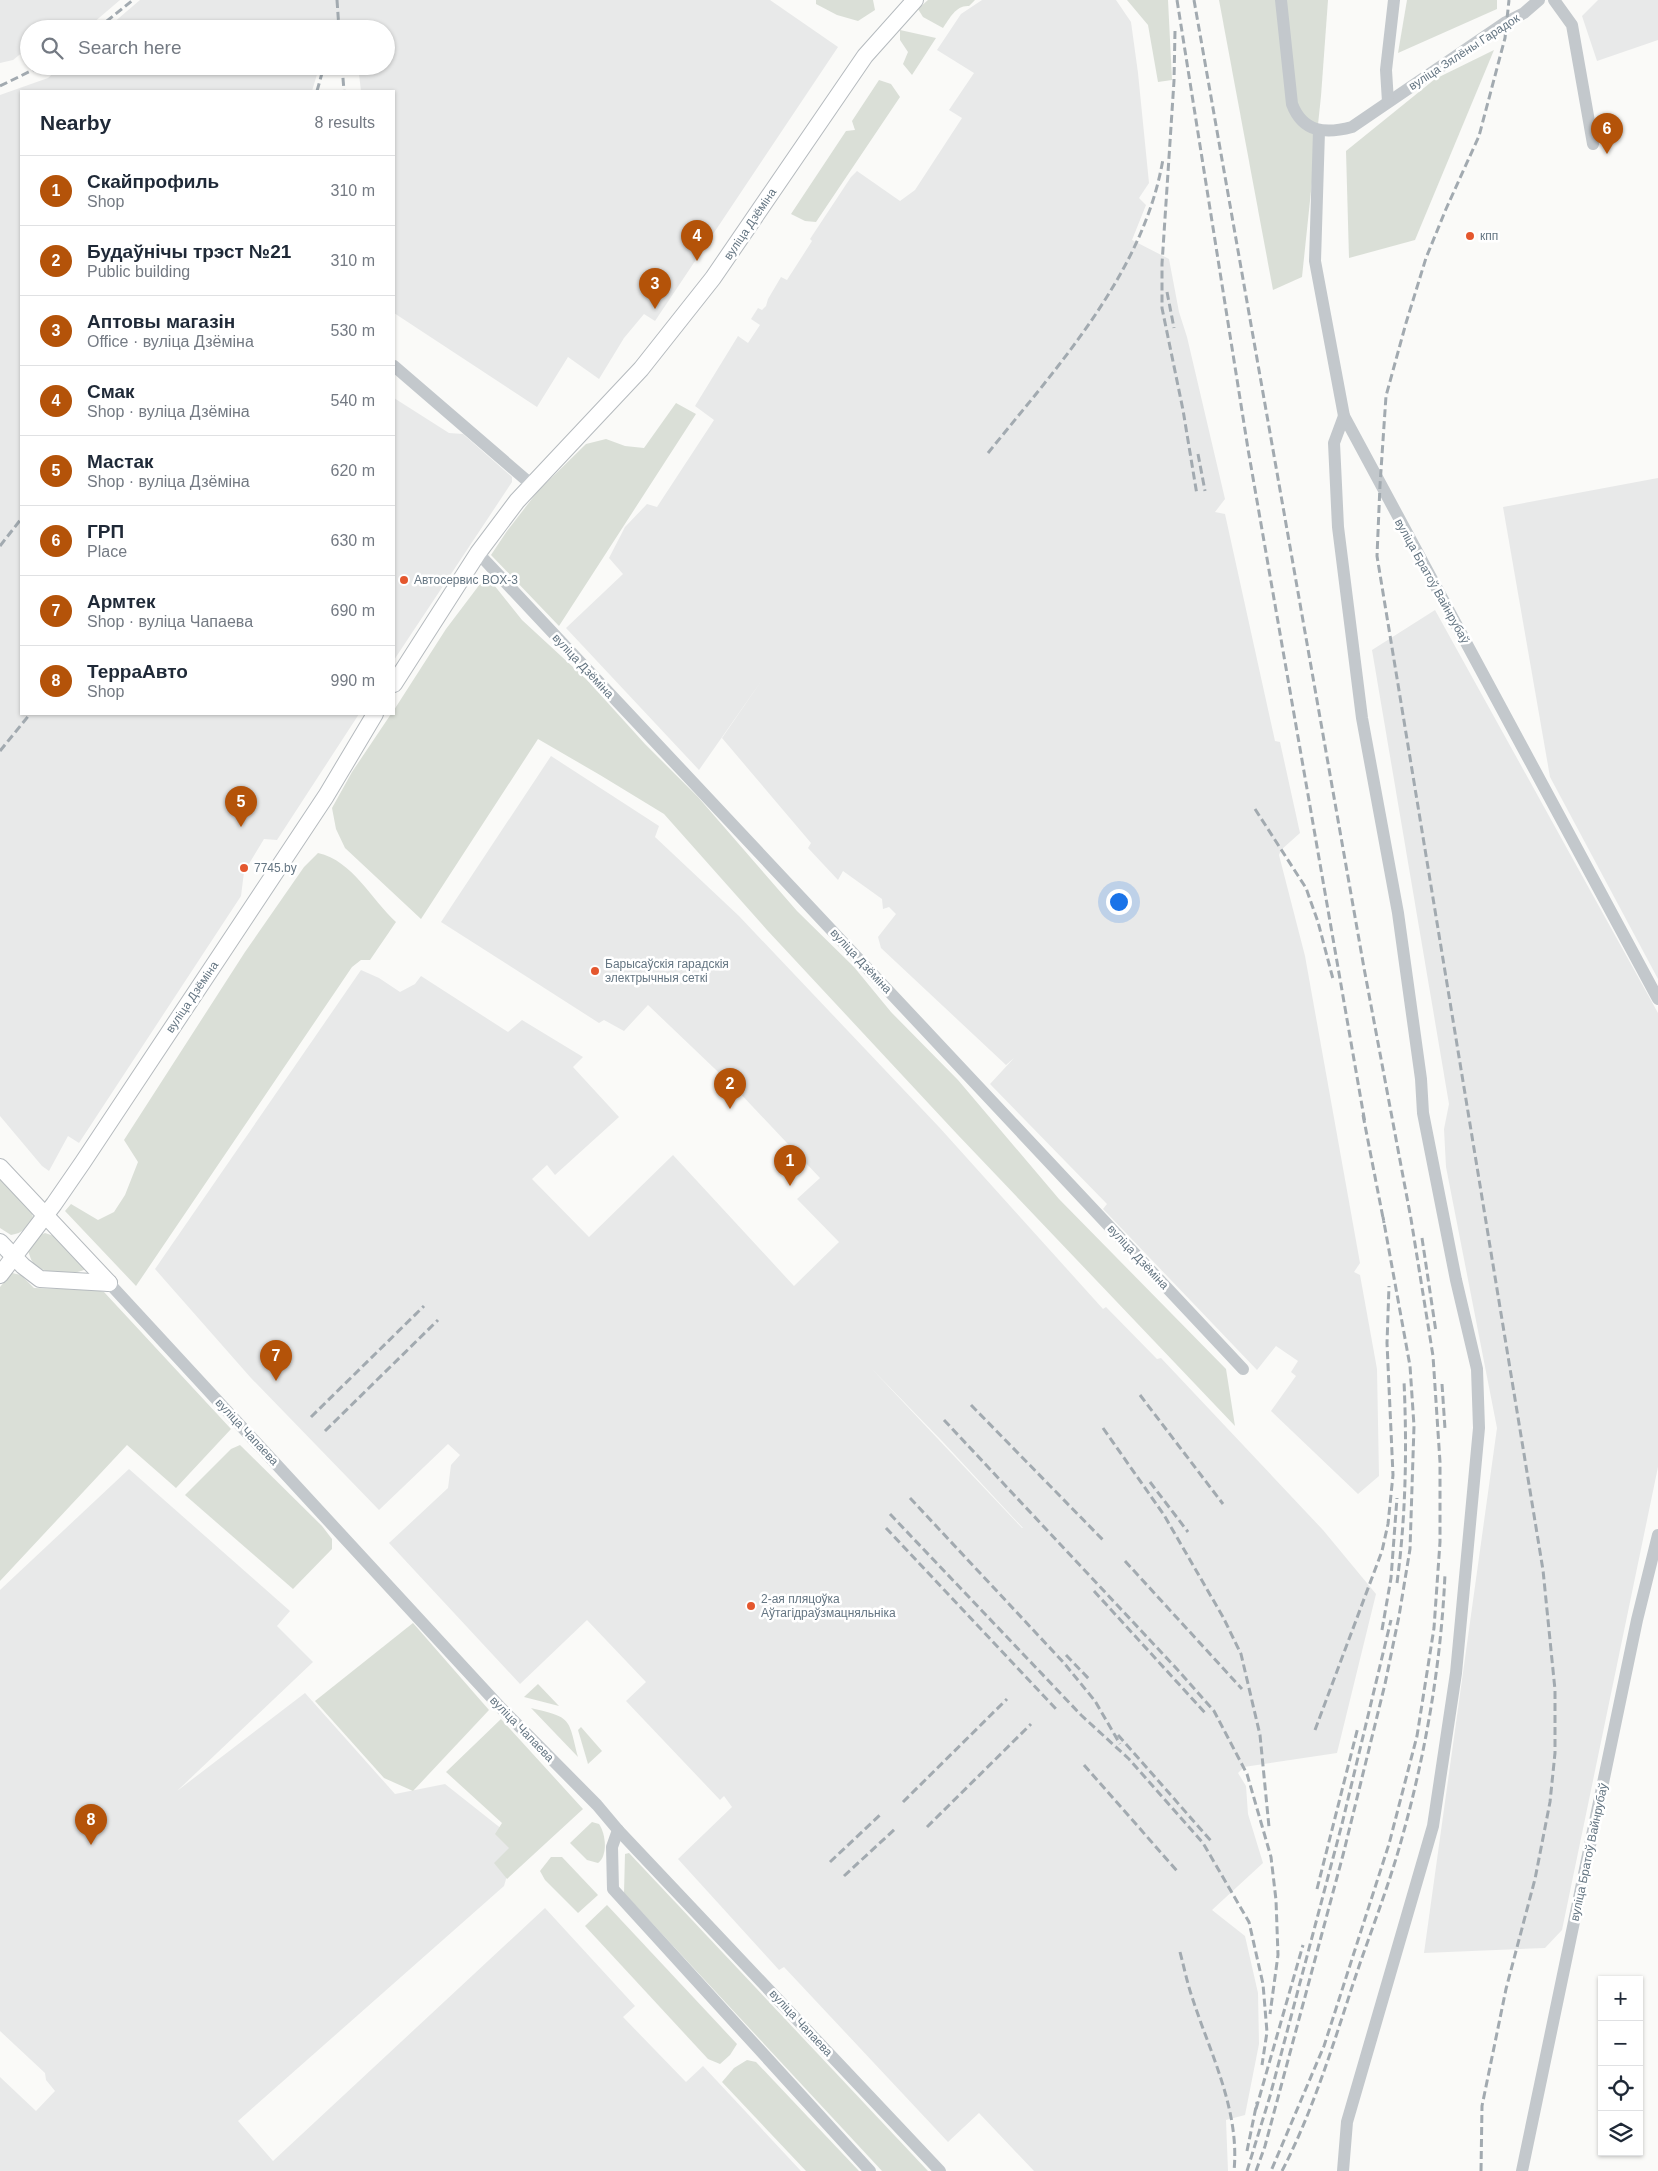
<!DOCTYPE html>
<meta charset="utf-8">
<style>
body{margin:0;font-family:Helvetica,sans-serif;background:#f6f6f7;color:#1f2937}
.controls{position:absolute;right:15px;bottom:15px;display:grid;overflow:hidden;border-radius:0px;box-shadow:0 1px 4px #0004}
.controls button{width:45px;height:45px;display:grid;place-items:center;padding:0;border:0;border-bottom:1px solid #e0e1e3;background:#fff;color:#1f2937;font:25px sans-serif}
.you{position:absolute;left:1118px;top:901px;width:18px;height:18px;margin:-12px;border:4px solid #fff;border-radius:50%;background:#1a73e8;box-shadow:0 0 0 8px #1a73e833}
.badge{display:grid;place-items:center;width:32px;height:32px;border-radius:50%;background:#b45309;color:#fff;font-size:16px;font-weight:700}
.pin{position:absolute;translate:-50% -41px;filter:drop-shadow(0 1px 2px #0008)}
.pin::after{content:'';position:absolute;top:26px;width:18px;height:15px;background:inherit;clip-path:polygon(0 0,100% 0,50% 100%)}
.list{margin:0;padding:0;list-style:none}
h2{display:flex;justify-content:space-between;align-items:center;height:65px;margin:0;padding:0 20px;font-size:21px}
h2 small{font-size:16px;font-weight:400;color:#747a83}
.list li{display:grid;grid-template-columns:32px 1fr auto;gap:15px;align-items:center;box-sizing:border-box;height:70px;padding:0 20px;border-top:1px solid #e0e1e3}
.list b{display:block;font-size:19px;white-space:nowrap}
.list p{margin:0;font-size:16px;white-space:nowrap;color:#747a83}
.list em{font-size:16px;font-style:normal;color:#747a83}
.icon{flex:none;width:28px;height:28px;fill:none;stroke:currentColor;stroke-width:2;stroke-linecap:round;stroke-linejoin:round}
.map{position:relative;flex:none;width:1658px;height:2171px;overflow:hidden}
.search{position:absolute;background:#fff;box-shadow:0 1px 4px #0004;left:20px;top:20px;width:375px;height:55px;display:flex;align-items:center;gap:12px;box-sizing:border-box;padding:0 18px;border-radius:28px;color:#747a83;font-size:19px}
.panel{position:absolute;background:#fff;box-shadow:0 1px 4px #0004;left:20px;top:90px;width:375px;height:625px;border-radius:0px}
.map>svg:first-child{display:block}
.built{fill:#e8e9e9;fill-rule:evenodd}
.green{fill:#dadfd7}
.lines{fill:none;stroke-linecap:round;stroke-linejoin:round}
.major-casing{stroke:#b5babe;stroke-width:18}
.minor{stroke:#c3c8cc;stroke-width:12}
.major{stroke:#fff;stroke-width:16}
.rail{stroke:#a2aab0;stroke-width:3;stroke-dasharray:8 4;stroke-linecap:butt}
.poi-dot{fill:#e4572e;stroke:#fff;stroke-width:2}
.labels{text-anchor:middle;stroke-width:5;stroke-linejoin:round;paint-order:stroke}
.street-label{font-size:12px;fill:#657683;stroke:#fff}
.poi-label{font-size:12px;fill:#657683;stroke:#fff;text-anchor:start}
</style>
<div class="map">
<svg width="1658" height="2171" viewBox="0 0 1658 2171">
<rect width="100%" height="100%" fill="#fafaf8"/>
<!-- built -->
<g class="built">
<path d="M 0,0 L 120,0 L 86,29 L 29,29 L 29,47 L 13,60 L 0,63 Z"/>
<path d="M 140,0 L 770,0 L 838,47 L 655,321 L 644,314 L 624,338 L 599,379 L 568,357 L 537,407 L 394,313 L 394,91 L 361,91 L 358,66 L 386,66 L 386,29 L 354,29 L 352,20 L 349,21 L 349,29 L 106,29 Z"/>
<path d="M 982,0 L 1116,0 L 1131,22 L 1138,73 L 1149,183 L 1139,198 L 1146,205 L 1132,240 L 1169,259 L 1179,312 L 1187,337 L 1225,499 L 1215,512 L 1225,514 L 1275,741 L 1280,742 L 1300,833 L 1281,850 L 1279,855 L 1305,956 L 1360,1263 L 1354,1272 L 1360,1275 L 1377,1369 L 1379,1476 L 1358,1494 L 1271,1411 L 1296,1376 L 1291,1372 L 1298,1361 L 1276,1346 L 1257,1370 L 1103,1209 L 1107,1204 L 990,1084 L 1014,1058 L 1006,1065 L 881,948 L 878,937 L 896,914 L 889,907 L 883,909 L 882,899 L 843,871 L 838,880 L 808,848 L 811,843 L 722,738 L 762,680 L 699,770 L 566,628 L 623,574 L 609,558 L 625,527 L 647,504 L 657,507 L 714,420 L 695,406 L 738,336 L 748,343 L 760,325 L 751,319 L 758,308 L 762,310 L 766,306 L 768,299 L 781,277 L 787,280 L 812,241 L 810,239 L 851,177 L 857,171 L 900,201 L 915,190 L 962,118 L 949,110 L 974,73 L 937,50 L 961,14 Z"/>
<path d="M 1598,0 L 1658,0 L 1658,40 L 1597,61 L 1582,16 Z"/>
<path d="M 61,66 L 350,66 L 350,75 L 318,71 L 312,91 L 21,91 L 21,714 L 359,714 L 277,840 L 264,839 L 244,872 L 241,896 L 79,1143 L 68,1136 L 49,1171 L 42,1166 L 0,1116 L 0,95 L 48,78 Z"/>
<path d="M 394,398 L 449,433 L 463,434 L 512,477 L 512,482 L 394,660 Z"/>
<path d="M 1658,478 L 1658,979 L 1550,777 L 1503,507 Z"/>
<path d="M 1435,610 L 1658,1013 L 1658,1467 L 1562,1930 L 1545,1948 L 1424,1953 L 1497,1428 L 1446,1167 L 1444,1129 L 1449,1104 L 1372,650 Z"/>
<path d="M 551,756 L 659,826 L 655,837 L 739,916 L 939,1127 L 1103,1309 L 1106,1307 L 1157,1359 L 1161,1358 L 1323,1530 L 1376,1594 L 1337,1753 L 1244,1767 L 1238,1773 L 1246,1786 L 1248,1814 L 1263,1863 L 1212,1910 L 1245,1936 L 1258,1993 L 1259,2044 L 1245,2115 L 1226,2120 L 1228,2171 L 1034,2171 L 979,2113 L 948,2142 L 784,1967 L 779,1970 L 678,1859 L 732,1807 L 724,1796 L 720,1800 L 626,1701 L 646,1682 L 587,1620 L 520,1684 L 389,1543 L 448,1488 L 451,1465 L 460,1455 L 448,1444 L 379,1510 L 251,1378 L 155,1269 L 361,970 L 379,978 L 400,992 L 415,984 L 421,976 L 508,1032 L 522,1020 L 583,1057 L 573,1067 L 619,1117 L 555,1175 L 547,1165 L 532,1179 L 589,1237 L 673,1155 L 794,1286 L 839,1242 L 797,1199 L 820,1178 L 737,1090 L 648,1005 L 624,1031 L 604,1020 L 599,1023 L 441,922 ZM 871,1368 L 942,1441 L 1023,1528 L 1022,1528 Z"/>
<path d="M 129,1469 L 290,1611 L 277,1626 L 313,1662 L 177,1791 L 305,1693 L 395,1794 L 445,1784 L 517,1841 L 504,1886 L 238,2121 L 273,2161 L 545,1908 L 635,2006 L 623,2017 L 686,2082 L 703,2066 L 801,2171 L 0,2171 L 0,2077 L 36,2111 L 55,2091 L 46,2080 L 45,2073 L 0,2031 L 0,1590 Z"/>
</g>
<!-- green -->
<g class="green">
<path d="M 816,0 L 873,0 L 875,10 L 858,21 L 837,15 L 816,4 Z"/>
<path d="M 928,0 L 975,0 L 969,6 C 956,5 950,18 943,28 L 923,17 L 918,9 Z"/>
<path d="M 1127,0 L 1168,0 L 1172,80 L 1158,82 L 1148,25 Z"/>
<path d="M 1219,0 L 1328,0 L 1321,96 L 1302,277 L 1273,290 Z"/>
<path d="M 1407,0 L 1497,0 L 1497,9 L 1398,53 Z"/>
<path d="M 900,30 L 936,38 L 912,75 L 903,64 L 908,52 L 900,40 Z"/>
<path d="M 1494,50 L 1415,240 L 1349,258 L 1346,151 L 1435,79 Z"/>
<path d="M 879,80 L 891,84 L 900,97 L 816,222 L 805,221 L 791,214 L 846,131 L 855,130 L 852,121 Z"/>
<path d="M 676,403 L 696,414 L 559,626 L 491,555 L 507,531 L 538,491 L 586,444 L 606,439 L 625,446 L 644,448 Z"/>
<path d="M 480,584 L 494,585 L 522,620 L 587,680 L 645,744 L 698,797 L 797,911 L 854,967 L 891,1012 L 958,1080 L 1059,1199 L 1226,1369 L 1235,1426 L 957,1134 L 767,930 L 664,814 L 600,775 L 538,739 L 421,919 L 345,848 L 336,829 L 332,808 L 352,772 L 391,714 L 394,714 L 394,710 L 446,629 Z"/>
<path d="M 318,853 C 353,861 371,899 396,922 L 370,960 L 361,960 L 352,967 L 136,1286 L 65,1211 L 71,1204 L 98,1220 L 114,1212 L 125,1195 L 138,1162 L 124,1140 L 245,952 L 304,867 Z"/>
<path d="M 0,1177 L 31,1210 L 33,1217 C 27,1228 23,1233 11,1235 L 0,1228 Z"/>
<path d="M 45,1233 L 54,1236 L 86,1269 C 72,1276 47,1275 35,1265 C 31,1261 30,1256 28,1251 L 38,1236 Z"/>
<path d="M 12,1273 L 21,1275 L 34,1288 L 96,1290 L 104,1292 L 231,1429 L 176,1488 L 127,1445 L 0,1581 L 0,1287 Z"/>
<path d="M 240,1445 L 322,1526 L 332,1539 L 332,1549 L 293,1589 L 185,1495 L 231,1449 Z"/>
<path d="M 413,1623 L 489,1710 L 413,1791 L 384,1778 L 315,1701 Z"/>
<path d="M 538,1684 L 559,1706 L 524,1697 Z"/>
<path d="M 531,1708 C 572,1718 568,1717 578,1757 Z"/>
<path d="M 501,1719 L 583,1809 L 507,1879 L 494,1863 L 509,1848 L 495,1834 L 502,1823 L 446,1772 Z"/>
<path d="M 581,1727 L 602,1751 L 588,1764 L 578,1730 Z"/>
<path d="M 592,1822 L 599,1824 C 606,1834 608,1856 598,1863 L 587,1860 L 570,1843 Z"/>
<path d="M 629,1853 L 928,2171 L 882,2171 L 624,1893 L 625,1854 Z"/>
<path d="M 551,1857 L 562,1857 L 598,1895 L 578,1913 L 545,1880 L 540,1871 Z"/>
<path d="M 607,1905 L 737,2044 L 730,2055 L 720,2064 L 708,2059 L 585,1926 Z"/>
<path d="M 747,2060 L 756,2062 L 859,2171 L 806,2171 L 722,2082 L 734,2068 Z"/>
</g>
<g class="lines">
<!-- major casing -->
<g class="major-casing">
<g id="major">
<path d="M 394,684 L 478,553 L 517,501 L 641,369 L 713,278 L 865,56 L 915,0"/>
<path d="M 0,1167 L 109,1283"/>
<path d="M 0,1242 L 23,1266 L 40,1279 L 109,1283"/>
<path d="M 0,1275 L 54,1204 L 83,1162 L 326,796 L 375,714"/>
</g>
</g>
<!-- minor -->
<g class="minor">
<path d="M 1281,0 L 1292,104 C 1303,133 1326,134 1352,127 L 1506,22 L 1524,13 L 1539,0"/>
<path d="M 1554,0 L 1572,25 L 1593,144"/>
<path d="M 1388,102 L 1386,70 L 1394,0"/>
<path d="M 1319,131 L 1315,261 L 1344,416 L 1658,999"/>
<path d="M 394,366 L 532,485"/>
<path d="M 478,553 L 1243,1369"/>
<path d="M 109,1283 L 502,1709 L 597,1805 L 618,1830 L 940,2171"/>
<path d="M 618,1830 L 612,1847 L 613,1889 L 870,2171"/>
<path d="M 1343,2171 L 1347,2122 L 1433,1826 L 1456,1673 L 1479,1428 L 1477,1369 L 1456,1280 L 1423,1113 L 1421,1079 L 1398,913 L 1362,718 L 1338,527 L 1334,443 L 1344,416"/>
<path d="M 1522,2171 L 1637,1620 L 1658,1535"/>
</g>
<!-- major -->
<use href="#major" class="major"/>
<!-- rail -->
<g class="rail">
<path d="M 337,0 L 339,29"/>
<path d="M 1177,0 L 1248,449 L 1365,1123"/>
<path d="M 1194,0 L 1364,968 L 1411,1219 L 1433,1356 L 1440,1462 L 1440,1542 L 1434,1628 L 1417,1736 L 1389,1844 L 1324,2046 L 1271,2171"/>
<path d="M 97,29 L 133,0"/>
<path d="M 1175,31 L 1174,81 L 1162,264 L 1162,308 L 1183,410 L 1197,495"/>
<path d="M 342,66 L 344,91"/>
<path d="M 0,86 L 41,66"/>
<path d="M 317,91 L 324,66"/>
<path d="M 1167,292 L 1174,328"/>
<path d="M 988,453 C 1058,366 1144,272 1163,159"/>
<path d="M 1198,454 L 1205,491"/>
<path d="M 0,546 L 21,519"/>
<path d="M 0,751 L 30,714"/>
<path d="M 1255,809 L 1306,888 L 1318,922 L 1333,979"/>
<path d="M 1363,1115 L 1384,1223"/>
<path d="M 1422,1238 L 1436,1332"/>
<path d="M 1442,1384 L 1445,1429"/>
<path d="M 1140,1395 L 1223,1504"/>
<path d="M 971,1405 L 1103,1540"/>
<path d="M 311,1417 L 424,1306"/>
<path d="M 944,1420 L 1176,1668 L 1214,1711 L 1247,1774 L 1271,1857 L 1276,1900 L 1278,1955 L 1270,2014"/>
<path d="M 1103,1428 L 1164,1515 L 1223,1617 L 1241,1654 L 1260,1735 L 1269,1827"/>
<path d="M 325,1431 L 438,1320"/>
<path d="M 1150,1482 L 1188,1532"/>
<path d="M 910,1498 L 1064,1663 L 1095,1701 L 1120,1744"/>
<path d="M 890,1514 L 1081,1715 L 1129,1759 L 1203,1843 L 1249,1922 L 1263,1984 L 1267,2032 L 1262,2065"/>
<path d="M 886,1528 L 1056,1709"/>
<path d="M 1125,1561 L 1242,1689"/>
<path d="M 1397,1583 C 1406,1515 1407,1448 1404,1381"/>
<path d="M 1094,1591 L 1207,1715"/>
<path d="M 1382,1630 L 1391,1578 L 1397,1498"/>
<path d="M 1066,1655 L 1089,1679"/>
<path d="M 1315,1730 L 1382,1551 L 1388,1524 L 1393,1475 L 1387,1343 L 1389,1286"/>
<path d="M 1118,1735 L 1212,1842"/>
<path d="M 1084,1765 L 1178,1872"/>
<path d="M 903,1802 L 1007,1699"/>
<path d="M 927,1827 L 1031,1724"/>
<path d="M 830,1862 L 881,1814"/>
<path d="M 844,1876 L 895,1829"/>
<path d="M 1317,1889 L 1358,1727"/>
<path d="M 1180,1952 C 1184,1967 1187,1982 1192,1997 C 1210,2053 1240,2110 1234,2171"/>
<path d="M 1256,2109 L 1303,1945"/>
<path d="M 1247,2151 L 1257,2102"/>
<path d="M 1247,2171 L 1270,2096 L 1342,1824 L 1391,1620"/>
<path d="M 1256,2171 L 1265,2146 L 1343,1855 L 1385,1684 L 1399,1616 L 1410,1549 L 1414,1426 L 1410,1366 L 1383,1217"/>
<path d="M 1282,2171 C 1313,2111 1333,2045 1354,1981 C 1369,1936 1387,1891 1400,1845 C 1425,1757 1441,1666 1445,1574"/>
<path d="M 1481,2171 L 1482,2106 L 1506,1989 L 1535,1879 L 1550,1802 L 1555,1753 L 1555,1690 L 1543,1570 L 1377,556 L 1380,485 L 1386,396 L 1406,323 L 1426,258 L 1446,209 L 1479,136 L 1505,38 L 1509,0"/>
</g>
</g>
<!-- markers -->
<g class="poi-dot">
<circle cx="1470" cy="236" r="5"/>
<circle cx="404" cy="580" r="5"/>
<circle cx="244" cy="868" r="5"/>
<circle cx="595" cy="971" r="5"/>
<circle cx="751" cy="1606" r="5"/>
</g>
<g class="labels">
<!-- street labels -->
<g class="street-label">
<text transform="translate(1464 52) rotate(-33)" y="4">вуліца Зялёны Гарадок</text>
<text transform="translate(750 224) rotate(-56)" y="4">вуліца Дзёміна</text>
<text transform="translate(1432 581) rotate(61)" y="4">вуліца Братоў Вайнрубаў</text>
<text transform="translate(583 666) rotate(47)" y="4">вуліца Дзёміна</text>
<text transform="translate(861 961) rotate(47)" y="4">вуліца Дзёміна</text>
<text transform="translate(192 997) rotate(-56)" y="4">вуліца Дзёміна</text>
<text transform="translate(1138 1257) rotate(47)" y="4">вуліца Дзёміна</text>
<text transform="translate(247 1432) rotate(47)" y="4">вуліца Чапаева</text>
<text transform="translate(522 1729) rotate(46)" y="4">вуліца Чапаева</text>
<text transform="translate(1589 1852) rotate(-78)" y="4">вуліца Братоў Вайнрубаў</text>
<text transform="translate(801 2023) rotate(47)" y="4">вуліца Чапаева</text>
</g>
<!-- poi labels -->
<g class="poi-label">
<text x="1480" y="240">кпп</text>
<text x="414" y="584">Автосервис BOX-3</text>
<text x="254" y="872">7745.by</text>
<text x="605" y="968">Барысаўскія гарадскія<tspan x="605" dy="14">электрычныя сеткі</tspan></text>
<text x="761" y="1603">2-ая пляцоўка<tspan x="761" dy="14">Аўтагідраўзмацняльніка</tspan></text>
</g>
</g>
</svg>
<div class="controls">
<button>+</button>
<button>−</button>
<button><svg class="icon" aria-label="locate" viewBox="0 0 24 24"><circle cx="12" cy="12" r="6"/><path d="M12 2v4M12 18v4M2 12h4M18 12h4"/></svg></button>
<button><svg class="icon" aria-label="layers" viewBox="0 0 24 24"><path d="M12 4l9 5-9 5-9-5zM3 14l9 5 9-5"/></svg></button>
</div>
<div class="you"></div>
<div class="pin badge" style="left:790px;top:1186px">1</div>
<div class="pin badge" style="left:730px;top:1109px">2</div>
<div class="pin badge" style="left:655px;top:309px">3</div>
<div class="pin badge" style="left:697px;top:261px">4</div>
<div class="pin badge" style="left:241px;top:827px">5</div>
<div class="pin badge" style="left:1607px;top:154px">6</div>
<div class="pin badge" style="left:276px;top:1381px">7</div>
<div class="pin badge" style="left:91px;top:1845px">8</div>
<div class="search"><svg class="icon" aria-label="search" viewBox="0 0 24 24"><circle cx="10" cy="10" r="6"/><path d="M15 15l6 6"/></svg>Search here</div>
<section class="panel">
<h2>Nearby<small>8 results</small></h2>
<ul class="list">
<li><span class="badge">1</span><div><b>Скайпрофиль</b><p>Shop</p></div><em>310 m</em></li>
<li><span class="badge">2</span><div><b>Будаўнічы трэст №21</b><p>Public building</p></div><em>310 m</em></li>
<li><span class="badge">3</span><div><b>Аптовы магазін</b><p>Office · вуліца Дзёміна</p></div><em>530 m</em></li>
<li><span class="badge">4</span><div><b>Смак</b><p>Shop · вуліца Дзёміна</p></div><em>540 m</em></li>
<li><span class="badge">5</span><div><b>Мастак</b><p>Shop · вуліца Дзёміна</p></div><em>620 m</em></li>
<li><span class="badge">6</span><div><b>ГРП</b><p>Place</p></div><em>630 m</em></li>
<li><span class="badge">7</span><div><b>Армтек</b><p>Shop · вуліца Чапаева</p></div><em>690 m</em></li>
<li><span class="badge">8</span><div><b>ТерраАвто</b><p>Shop</p></div><em>990 m</em></li>
</ul>
</section>
</div>
